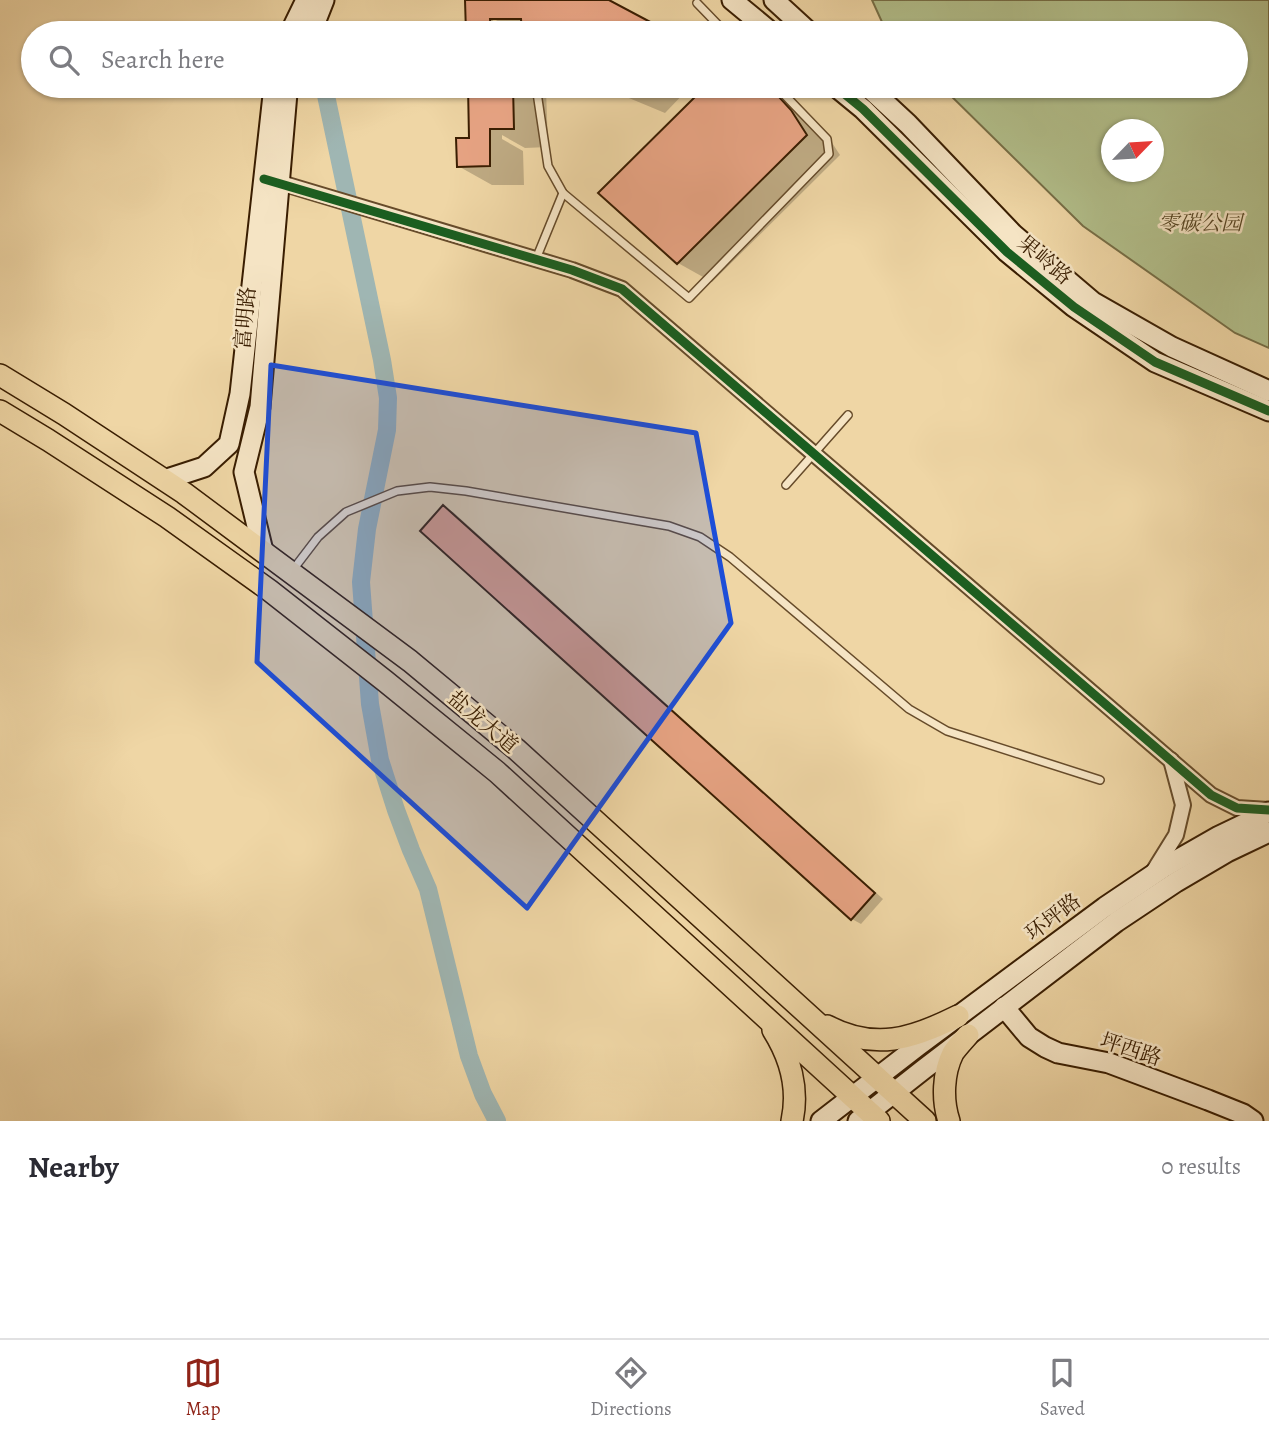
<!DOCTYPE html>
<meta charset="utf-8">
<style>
body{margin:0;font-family:Alegreya,"Noto Serif SC",serif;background:#f2f2f3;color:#2b2b33}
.compass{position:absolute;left:1101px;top:119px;width:63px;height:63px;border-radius:50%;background:#fff;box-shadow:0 2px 5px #0004;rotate:65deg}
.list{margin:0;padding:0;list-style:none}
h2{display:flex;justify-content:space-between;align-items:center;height:91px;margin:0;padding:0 28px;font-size:30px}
h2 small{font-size:23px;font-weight:400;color:#7c7c81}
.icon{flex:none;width:38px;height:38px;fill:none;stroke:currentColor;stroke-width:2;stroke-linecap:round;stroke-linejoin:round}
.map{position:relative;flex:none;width:1269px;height:1121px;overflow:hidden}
.search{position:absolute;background:#fff;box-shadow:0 2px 5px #0004;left:21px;right:21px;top:21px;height:77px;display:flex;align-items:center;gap:18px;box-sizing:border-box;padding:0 24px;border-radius:38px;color:#7c7c81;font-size:26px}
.sheet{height:217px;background:#fff}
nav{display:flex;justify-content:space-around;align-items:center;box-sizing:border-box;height:98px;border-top:2px solid #e1e1e2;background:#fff;font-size:19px;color:#7c7c81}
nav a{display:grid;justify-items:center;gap:4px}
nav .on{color:#8f2418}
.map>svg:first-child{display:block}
.green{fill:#b2bf8b;stroke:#766e46;stroke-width:2;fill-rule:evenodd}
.shadow{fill:#0003}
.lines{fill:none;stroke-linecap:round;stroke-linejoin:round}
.canal{stroke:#9fb6b3;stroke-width:18}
.building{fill:#e8a484;stroke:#391d01;stroke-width:2}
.lane-casing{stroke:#664b2a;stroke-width:10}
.street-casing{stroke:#664b2a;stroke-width:18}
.secondary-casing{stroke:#391d01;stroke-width:23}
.primary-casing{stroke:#391d01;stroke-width:24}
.lane{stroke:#f5e4c4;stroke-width:7}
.street{stroke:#f5e4c4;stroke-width:14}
.secondary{stroke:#f5e4c4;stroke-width:19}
.primary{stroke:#efd6a5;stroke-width:21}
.cycleway-casing{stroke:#f5e4c4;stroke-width:13}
.cycleway{stroke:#1b5e20;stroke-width:9}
.marked{fill:#1d4ed8;fill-opacity:0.2;stroke:#1d4ed8;stroke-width:5;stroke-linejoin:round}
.labels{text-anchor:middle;stroke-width:5;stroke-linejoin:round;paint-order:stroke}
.park-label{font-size:21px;font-style:italic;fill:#574624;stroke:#f5e4c4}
.street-label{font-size:21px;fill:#391d01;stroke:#f5e4c4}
</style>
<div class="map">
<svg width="1269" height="1121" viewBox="0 0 1269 1121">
<rect width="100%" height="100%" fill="#efd6a5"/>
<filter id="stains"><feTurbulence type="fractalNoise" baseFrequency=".00286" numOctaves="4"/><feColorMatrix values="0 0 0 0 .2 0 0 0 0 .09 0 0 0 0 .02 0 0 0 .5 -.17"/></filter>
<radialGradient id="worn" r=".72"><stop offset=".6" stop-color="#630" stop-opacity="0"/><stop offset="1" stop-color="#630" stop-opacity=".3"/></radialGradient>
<!-- green -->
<path class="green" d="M 872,0 L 1269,0 L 1269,348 L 1235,333 L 1083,226 L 941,86 L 1236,86 L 1236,33 L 887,33 ZM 1112,130 L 1154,130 L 1154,172 L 1112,172 Z"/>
<!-- shadow -->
<g class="shadow">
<path d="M 467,0 L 603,0 L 667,33 L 518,33 L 494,19 L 492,22 L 511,33 L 468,33 Z"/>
<path d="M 470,86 L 540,86 L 546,89 L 548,147 L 525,148 L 502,135 L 502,139 L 523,151 L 524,185 L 492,185 L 458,166 L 471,140 Z"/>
<path d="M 600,86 L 691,86 L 665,113 Z"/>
<path d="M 708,86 L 781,86 L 825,132 L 840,155 L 712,282 L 678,263 Z"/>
<path d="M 444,507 L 453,512 L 883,899 L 861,924 L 852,919 L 422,531 Z"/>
</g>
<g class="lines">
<!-- canal -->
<path class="canal" d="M 324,86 L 382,360 L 388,398 L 387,430 L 367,529 L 361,582 L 370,704 L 380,760 L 396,810 L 411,850 L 428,889 L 469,1056 L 483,1094 L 497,1121"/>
</g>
<!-- building -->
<g class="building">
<path d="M 465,0 L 609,0 L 671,33 L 522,33 L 521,19 L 490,19 L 491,33 L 466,33 Z"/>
<path d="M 468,86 L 513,86 L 514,129 L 490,129 L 490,166 L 457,167 L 456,138 L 469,138 Z"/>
<path d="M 706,86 L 769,86 L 791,110 L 807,135 L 677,264 L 598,193 Z"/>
<path d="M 443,505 L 875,893 L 851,920 L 420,531 Z"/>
</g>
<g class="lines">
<!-- lane casing -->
<g class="lane-casing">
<g id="lane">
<path d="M 697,3 L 726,33"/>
<path d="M 536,86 L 548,166 L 563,193 L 689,298 L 829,154 L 827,139 L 776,86"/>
<path d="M 536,259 L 563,193"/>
<path d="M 786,485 L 848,415"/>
<path d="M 292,571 L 318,537 L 346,512 L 397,491 L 430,487 L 466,491 L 669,526 L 700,537 L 730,557 L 909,709 L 947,731 L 1100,780"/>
</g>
</g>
<!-- street casing -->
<g class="street-casing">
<g id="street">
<path d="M 271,180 L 572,270 L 622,289 L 1211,795 L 1237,808 L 1269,810"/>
<path d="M 1153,872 L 1176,835 L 1183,805 L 1171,760"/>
</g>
</g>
<!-- secondary casing -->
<g class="secondary-casing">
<g id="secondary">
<path d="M 732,0 L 772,33"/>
<path d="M 774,0 L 810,33"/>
<path d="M 290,33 L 306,0"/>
<path d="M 311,33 L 324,0"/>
<path d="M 835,86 L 863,109 L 1007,252 L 1074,307 L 1155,362 L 1269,411"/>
<path d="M 867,86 L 908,124 L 1013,234 L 1093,302 L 1172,347 L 1269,391"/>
<path d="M 164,480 L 204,467 L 229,444 L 240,394 L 274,86"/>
<path d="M 263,551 L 244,472 L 260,407 L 287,93 L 290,86"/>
<path d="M 1004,1007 L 1029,1037 L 1045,1047 L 1058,1053 L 1109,1063 L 1208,1100 L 1243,1114 L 1253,1121"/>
<path d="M 821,1121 L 918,1046 L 1105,907 L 1163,868 L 1219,836 L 1269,812"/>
<path d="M 858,1121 L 924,1069 L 1116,922 L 1176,882 L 1227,852 L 1269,832"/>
</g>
</g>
<!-- primary casing -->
<g class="primary-casing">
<g id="primary">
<path d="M 0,375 L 64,414 L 184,493 L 410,661 L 516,749 L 925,1121"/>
<path d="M 0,411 L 48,440 L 167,517 L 269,590 L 385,681 L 497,772 L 879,1121"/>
<path d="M 827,1026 C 875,1051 912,1039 958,1016"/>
<path d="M 773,1030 C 790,1057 799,1089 792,1121"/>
<path d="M 949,1121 C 942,1100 943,1073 953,1053 C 957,1047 963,1041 968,1035"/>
</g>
</g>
<!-- lane -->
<use href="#lane" class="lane"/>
<!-- street -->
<use href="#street" class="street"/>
<!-- secondary -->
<use href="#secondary" class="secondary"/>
<!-- primary -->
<use href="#primary" class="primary"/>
<!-- cycleway casing -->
<g class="cycleway-casing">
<g id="cycleway">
<path d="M 835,86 L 863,109 L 1007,252 L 1074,307 L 1155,362 L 1269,411"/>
<path d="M 264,179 L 572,270 L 622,289 L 1211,795 L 1237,808 L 1269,810"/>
</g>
</g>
<!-- cycleway -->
<use href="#cycleway" class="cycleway"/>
</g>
<!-- marked area -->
<path class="marked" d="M 271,365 L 696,433 L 731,623 L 527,908 L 257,662 Z"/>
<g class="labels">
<!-- park labels -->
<g class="park-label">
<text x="1200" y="230">零碳公园</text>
</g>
<!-- street labels -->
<g class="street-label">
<text transform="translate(1045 260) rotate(40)" y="7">果岭路</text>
<text transform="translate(245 318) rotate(-85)" y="7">富明路</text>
<text transform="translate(483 722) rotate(40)" y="7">盐龙大道</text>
<text transform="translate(1053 917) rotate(-37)" y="7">环坪路</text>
<text transform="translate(1131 1049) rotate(18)" y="7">坪西路</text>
</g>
</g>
<rect width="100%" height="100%" filter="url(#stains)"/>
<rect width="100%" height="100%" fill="url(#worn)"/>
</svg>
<svg class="compass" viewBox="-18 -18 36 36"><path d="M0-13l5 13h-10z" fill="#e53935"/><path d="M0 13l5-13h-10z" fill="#7c7c81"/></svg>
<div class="search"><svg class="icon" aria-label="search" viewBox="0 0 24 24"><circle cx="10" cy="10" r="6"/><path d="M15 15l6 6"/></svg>Search here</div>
</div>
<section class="sheet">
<h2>Nearby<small>0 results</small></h2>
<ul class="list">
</ul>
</section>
<nav>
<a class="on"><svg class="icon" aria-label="map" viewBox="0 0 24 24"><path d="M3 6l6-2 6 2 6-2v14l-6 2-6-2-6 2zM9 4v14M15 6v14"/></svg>Map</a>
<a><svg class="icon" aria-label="directions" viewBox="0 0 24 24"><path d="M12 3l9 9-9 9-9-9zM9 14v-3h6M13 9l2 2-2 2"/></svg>Directions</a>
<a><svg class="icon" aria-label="saved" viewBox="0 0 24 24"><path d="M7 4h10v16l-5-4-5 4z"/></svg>Saved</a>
</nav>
